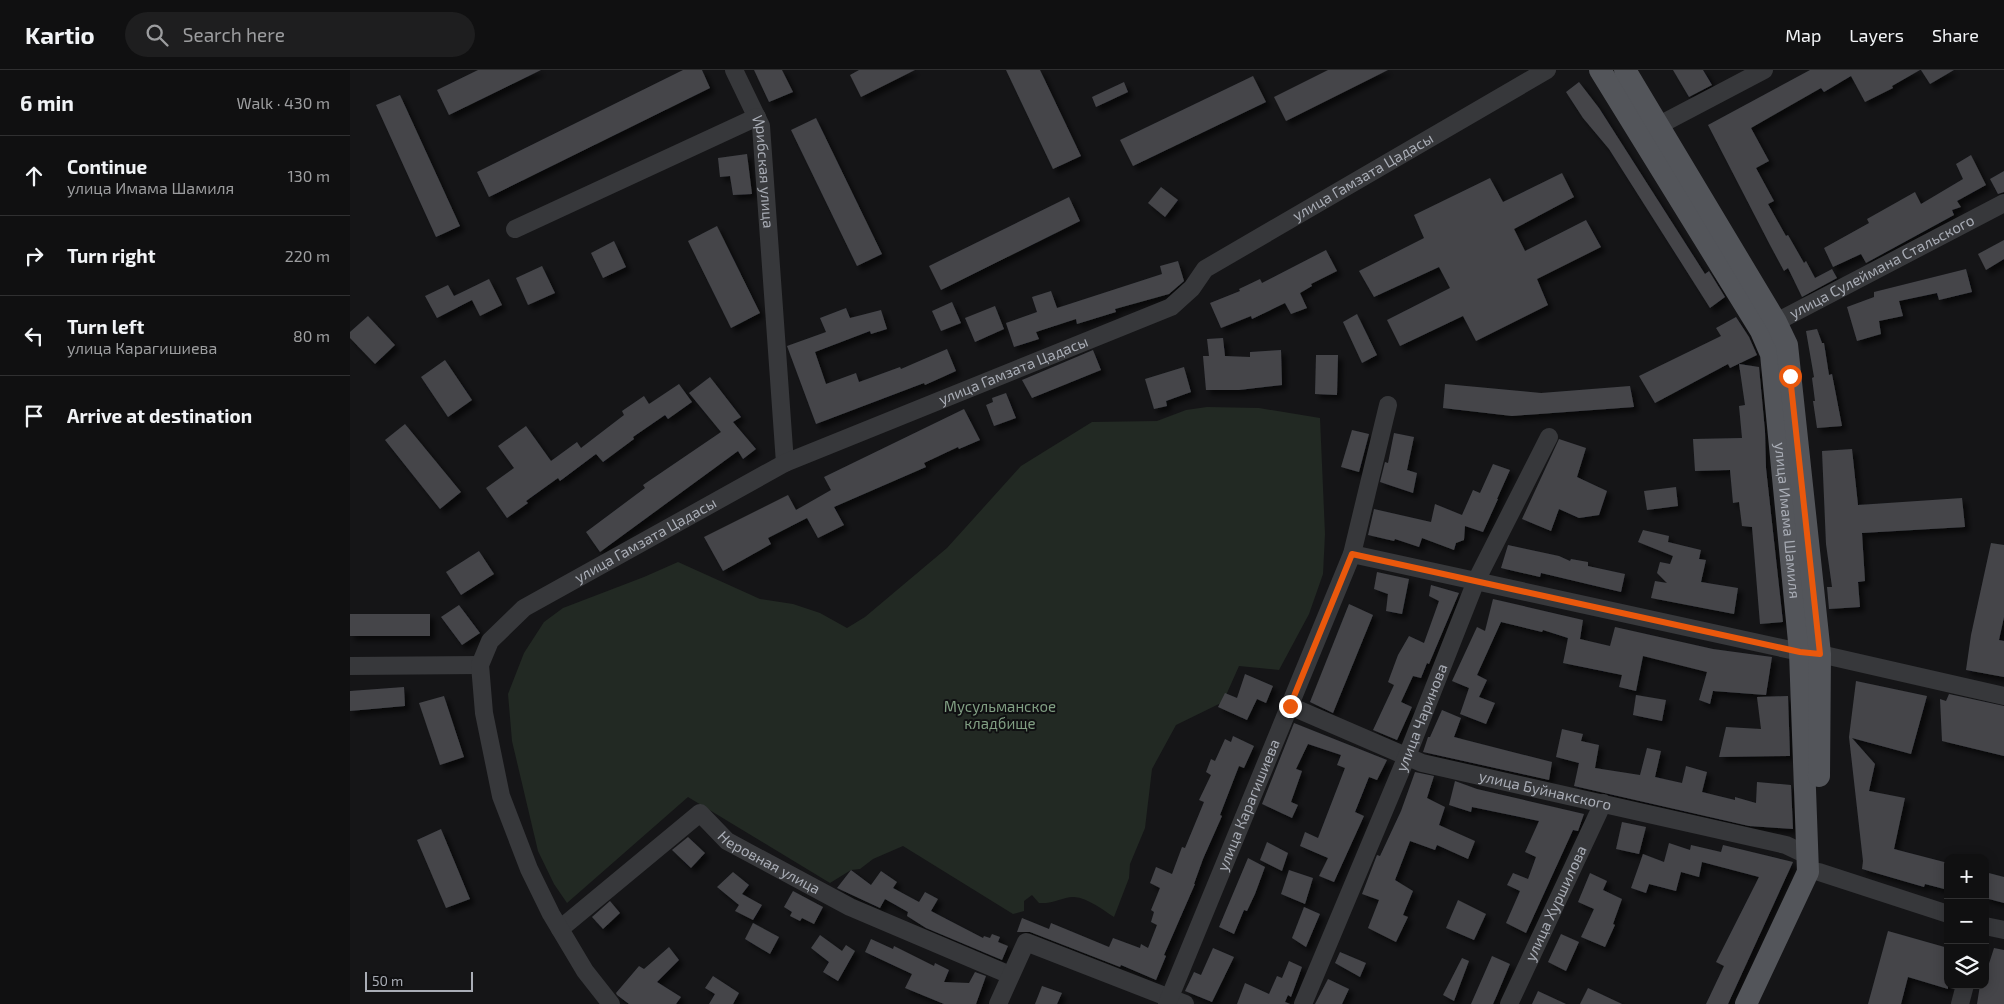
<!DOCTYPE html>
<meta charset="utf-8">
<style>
body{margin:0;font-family:"Exo 2",sans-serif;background:#1e1e1f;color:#f1f3f6}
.controls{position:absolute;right:15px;bottom:15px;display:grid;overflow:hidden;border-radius:10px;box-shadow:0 2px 12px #0003}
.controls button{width:45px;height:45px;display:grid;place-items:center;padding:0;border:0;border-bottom:1px solid #303031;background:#101011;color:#f1f3f6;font:25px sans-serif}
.scale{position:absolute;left:15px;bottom:12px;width:108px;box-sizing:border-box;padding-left:5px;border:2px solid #a9adb6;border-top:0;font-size:14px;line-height:18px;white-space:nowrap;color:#a9adb6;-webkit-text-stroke:4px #101012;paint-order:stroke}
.stop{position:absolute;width:15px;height:15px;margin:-11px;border:4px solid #ea580c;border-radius:50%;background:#fff}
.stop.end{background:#ea580c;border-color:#fff;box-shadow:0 1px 5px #0008}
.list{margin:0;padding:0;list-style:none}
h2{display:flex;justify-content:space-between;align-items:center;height:65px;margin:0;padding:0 20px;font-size:21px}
h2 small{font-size:16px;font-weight:400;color:#9c9d9f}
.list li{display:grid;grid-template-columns:32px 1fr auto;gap:15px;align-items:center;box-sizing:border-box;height:80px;padding:0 20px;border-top:1px solid #303031}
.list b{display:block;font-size:19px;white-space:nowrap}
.list p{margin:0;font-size:16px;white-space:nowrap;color:#9c9d9f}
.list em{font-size:16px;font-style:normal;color:#9c9d9f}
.icon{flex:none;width:28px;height:28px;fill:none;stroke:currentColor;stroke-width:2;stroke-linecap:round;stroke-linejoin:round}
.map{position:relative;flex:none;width:1654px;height:934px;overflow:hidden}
header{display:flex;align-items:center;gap:30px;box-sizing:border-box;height:70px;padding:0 25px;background:#101011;border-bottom:1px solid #303031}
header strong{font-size:24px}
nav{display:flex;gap:28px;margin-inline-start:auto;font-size:18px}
.search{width:350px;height:45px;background:#1e1e1f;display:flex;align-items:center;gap:12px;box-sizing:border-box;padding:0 18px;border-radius:28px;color:#9c9d9f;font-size:19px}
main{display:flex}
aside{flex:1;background:#101011}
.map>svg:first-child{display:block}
.green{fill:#222923}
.building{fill:#44454a;filter:url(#shadow)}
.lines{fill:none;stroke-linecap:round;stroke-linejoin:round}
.minor{stroke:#37383b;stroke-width:18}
.major{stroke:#53555a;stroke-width:22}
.route{stroke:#ea580c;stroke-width:6}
.labels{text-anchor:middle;stroke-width:4;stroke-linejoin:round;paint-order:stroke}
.street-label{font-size:15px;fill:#a9adb6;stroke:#101012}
.park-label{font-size:15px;fill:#819f83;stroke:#101012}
</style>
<header>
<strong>Kartio</strong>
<div class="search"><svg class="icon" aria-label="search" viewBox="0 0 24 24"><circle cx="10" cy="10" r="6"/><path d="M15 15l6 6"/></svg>Search here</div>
<nav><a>Map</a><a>Layers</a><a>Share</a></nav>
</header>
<main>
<aside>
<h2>6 min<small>Walk · 430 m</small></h2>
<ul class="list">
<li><svg class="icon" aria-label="ahead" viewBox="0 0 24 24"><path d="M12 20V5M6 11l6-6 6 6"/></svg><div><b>Continue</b><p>улица Имама Шамиля</p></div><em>130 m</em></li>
<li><svg class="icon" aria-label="right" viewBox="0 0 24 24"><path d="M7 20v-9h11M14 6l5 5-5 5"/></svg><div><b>Turn right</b></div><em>220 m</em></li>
<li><svg class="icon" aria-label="left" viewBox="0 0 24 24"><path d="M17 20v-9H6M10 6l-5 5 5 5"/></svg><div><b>Turn left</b><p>улица Карагишиева</p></div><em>80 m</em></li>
<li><svg class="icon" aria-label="arrive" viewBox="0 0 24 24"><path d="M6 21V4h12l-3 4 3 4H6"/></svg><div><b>Arrive at destination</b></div></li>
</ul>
</aside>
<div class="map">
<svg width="1654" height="934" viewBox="0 0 1654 934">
<defs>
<filter id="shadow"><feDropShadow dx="4.5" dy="4.5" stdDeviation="2.5" flood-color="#0009"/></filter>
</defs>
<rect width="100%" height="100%" fill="#151517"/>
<!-- green -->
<path class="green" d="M 857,337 L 909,338 L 970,348 L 975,464 L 973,504 L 959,544 L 929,600 L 889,596 L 873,632 L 826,655 L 802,699 L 795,758 L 780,794 L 779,808 L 764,847 C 753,840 738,828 724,827 C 715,826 704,834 689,833 L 682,825 L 674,831 L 674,841 L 663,844 L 553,776 L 523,789 L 510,799 L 501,800 L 480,813 L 338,727 L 217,833 L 204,814 L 188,781 L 162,671 L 158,624 L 174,583 L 194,552 L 213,538 L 294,507 L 328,492 L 410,529 L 443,534 L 470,543 L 497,558 L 515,547 L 597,478 L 671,396 L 742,352 L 807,351 L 836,340 Z"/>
<!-- building -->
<g class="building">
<path d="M 128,0 L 191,0 L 99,45 L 87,20 Z"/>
<path d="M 333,0 L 352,0 L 360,18 L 139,127 L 127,102 Z"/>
<path d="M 404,0 L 432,0 L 443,22 L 419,32 Z"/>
<path d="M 509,0 L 565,0 L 511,27 L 500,5 Z"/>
<path d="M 656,0 L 690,0 L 731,86 L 703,99 Z"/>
<path d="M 978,0 L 1038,0 L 936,51 L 924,27 Z"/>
<path d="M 1323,0 L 1353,0 L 1362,15 L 1339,27 Z"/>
<path d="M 1460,0 L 1570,0 L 1542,16 L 1543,18 L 1515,32 L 1501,6 L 1474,22 L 1471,18 L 1401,58 L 1419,91 L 1406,98 L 1424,131 L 1418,134 L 1436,166 L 1438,165 L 1454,193 L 1456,191 L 1465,208 L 1482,199 L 1487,208 L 1452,227 L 1438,198 L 1434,201 L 1420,175 L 1358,55 Z"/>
<path d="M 1571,0 L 1604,0 L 1580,14 Z"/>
<path d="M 903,6 L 916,32 L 783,96 L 770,70 Z"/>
<path d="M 774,12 L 778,22 L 746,37 L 742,27 Z"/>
<path d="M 1229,12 L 1249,38 L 1355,204 L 1359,201 L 1375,227 L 1360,238 L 1259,79 L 1233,48 L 1216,22 Z"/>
<path d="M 50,25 L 110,156 L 86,167 L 26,35 Z"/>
<path d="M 466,48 L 532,184 L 507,196 L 441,60 Z"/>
<path d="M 397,84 L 402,124 L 383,125 L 380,106 L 370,107 L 368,88 Z"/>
<path d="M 1621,85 L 1636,115 L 1607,131 L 1611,137 L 1602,140 L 1604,145 L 1516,193 L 1511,184 L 1483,197 L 1474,178 L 1519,153 L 1517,149 L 1565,122 L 1571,134 L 1613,109 L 1606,94 Z"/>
<path d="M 1654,101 L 1654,122 L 1648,124 L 1640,109 Z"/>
<path d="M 1212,103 L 1224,127 L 1164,159 L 1175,181 L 1236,150 L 1251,177 L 1187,209 L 1198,235 L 1126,271 L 1113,246 L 1050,276 L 1037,250 L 1100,218 L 1089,197 L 1024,227 L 1009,201 L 1074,168 L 1064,145 L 1140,108 L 1153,132 Z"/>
<path d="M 811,117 L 828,130 L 815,147 L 798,133 Z"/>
<path d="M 719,127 L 730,151 L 591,220 L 579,196 Z"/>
<path d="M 367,156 L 410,243 L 381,258 L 338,171 Z"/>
<path d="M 1654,170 L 1654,189 L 1636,200 L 1628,184 Z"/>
<path d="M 264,171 L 276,197 L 253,208 L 241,183 Z"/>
<path d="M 976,180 L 987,201 L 961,214 L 962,216 L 950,223 L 957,238 L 941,244 L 935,233 L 902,249 L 901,246 L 871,258 L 860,233 L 890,221 L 889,219 L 910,209 L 912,213 Z"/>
<path d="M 828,191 L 834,211 L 819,224 L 765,239 L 766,242 L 727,254 L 726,249 L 686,262 L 689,269 L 664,277 L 656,253 L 687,242 L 682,227 L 701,221 L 707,238 L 812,204 L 810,196 Z"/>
<path d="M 192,196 L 205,223 L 178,235 L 166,208 Z"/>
<path d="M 1616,199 L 1622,222 L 1589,230 L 1587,223 L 1549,231 L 1553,246 L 1529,251 L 1531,264 L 1507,271 L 1497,237 L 1524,227 L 1524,222 Z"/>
<path d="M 139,209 L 152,235 L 130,246 L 122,230 L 87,248 L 75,226 L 98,215 L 104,226 Z"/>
<path d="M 602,232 L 611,253 L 591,261 L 582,241 Z"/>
<path d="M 645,236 L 654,259 L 625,272 L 615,248 Z"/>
<path d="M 496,238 L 500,248 L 531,240 L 537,259 L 521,264 L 520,261 L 465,282 L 476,314 L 506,303 L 509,312 L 550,297 L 551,299 L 597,279 L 606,301 L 575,315 L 574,313 L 466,354 L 437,276 L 476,262 L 470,248 Z"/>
<path d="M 1007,244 L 1027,285 L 1012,293 L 993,252 Z"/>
<path d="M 18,246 L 45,275 L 25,294 L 0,268 L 0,262 Z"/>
<path d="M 1386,247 L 1399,267 L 1407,285 L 1380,298 L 1378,294 L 1305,333 L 1289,306 L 1371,266 L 1366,258 Z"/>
<path d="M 1467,259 L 1472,273 L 1474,273 L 1479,305 L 1482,304 L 1492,356 L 1467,358 L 1463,331 L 1465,331 L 1462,308 L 1464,307 L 1456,261 Z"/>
<path d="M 873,268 L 875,286 L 900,287 L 900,282 L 931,280 L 932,315 L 889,320 L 856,320 L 853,286 L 859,286 L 857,269 Z"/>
<path d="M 743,280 L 751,300 L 682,328 L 672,310 Z"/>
<path d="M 966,285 L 988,285 L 987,325 L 965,324 Z"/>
<path d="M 95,290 L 122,330 L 98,347 L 71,307 Z"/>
<path d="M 1389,294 L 1409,297 L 1415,361 L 1416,398 L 1433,552 L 1410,554 L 1402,457 L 1392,456 L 1389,432 L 1383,433 L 1380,400 L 1345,401 L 1343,369 L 1392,368 L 1389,336 L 1395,335 Z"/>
<path d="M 834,297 L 841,322 L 816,331 L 817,336 L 804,339 L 795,309 Z"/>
<path d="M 360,307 L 391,347 L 383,352 L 406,379 L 393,389 L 388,381 L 250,482 L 236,462 L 295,418 L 293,415 L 371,362 L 339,323 Z"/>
<path d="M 329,314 L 342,332 L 318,349 L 315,345 L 283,367 L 284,369 L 253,392 L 246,384 L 210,411 L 208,408 L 176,431 L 178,433 L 157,448 L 136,418 L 164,398 L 148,376 L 176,356 L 201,391 L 227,372 L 231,378 L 274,345 L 272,341 L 294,326 L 299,334 Z"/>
<path d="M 1095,314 L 1191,323 L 1280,316 L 1284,337 L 1162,346 L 1093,338 Z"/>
<path d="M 656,323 L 666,348 L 644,356 L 636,335 L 643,332 L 642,328 Z"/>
<path d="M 614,339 L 630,370 L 609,379 L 608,377 L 574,393 L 576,397 L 484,437 L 494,455 L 468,468 L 457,448 L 418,468 L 421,474 L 373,501 L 354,467 L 438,425 L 446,440 L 481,420 L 474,407 Z"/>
<path d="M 55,354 L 111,422 L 90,439 L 35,370 Z"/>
<path d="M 1002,360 L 1019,364 L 1009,402 L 991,397 Z"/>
<path d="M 1044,363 L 1064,367 L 1057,400 L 1067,403 L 1063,423 L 1030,412 L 1035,392 L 1038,393 Z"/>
<path d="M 1209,369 L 1236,378 L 1227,407 L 1257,421 L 1249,445 L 1229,448 L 1209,439 L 1201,461 L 1172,449 Z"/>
<path d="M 1502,379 L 1508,435 L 1612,428 L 1615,457 L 1512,463 L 1515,511 L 1508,512 L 1510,537 L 1479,539 L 1477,517 L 1482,517 L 1476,474 L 1472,381 Z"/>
<path d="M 1143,394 L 1160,400 L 1147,429 L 1148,429 L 1133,462 L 1115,456 L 1114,470 L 1106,473 L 1104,480 L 1072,468 L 1069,477 L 1045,469 L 1044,471 L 1018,465 L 1024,439 L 1081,452 L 1085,434 L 1112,445 L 1123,420 L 1130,423 Z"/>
<path d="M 1326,417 L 1328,436 L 1297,440 L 1294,421 Z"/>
<path d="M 1293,460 L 1319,466 L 1318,472 L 1351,480 L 1349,489 L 1356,490 L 1351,512 L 1388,518 L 1384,544 L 1301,528 L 1305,511 L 1317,513 L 1307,503 L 1310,492 L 1320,494 L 1323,486 L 1288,472 Z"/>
<path d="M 1641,473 L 1654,475 L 1654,547 L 1649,570 L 1654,571 L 1654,607 L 1616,600 L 1621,565 Z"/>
<path d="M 1158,475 L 1209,486 L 1220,491 L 1221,489 L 1238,492 L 1238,496 L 1275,504 L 1271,522 L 1191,503 L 1190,507 L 1151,498 Z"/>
<path d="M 129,481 L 144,504 L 111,525 L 96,502 Z"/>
<path d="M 1027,502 L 1059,509 L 1052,544 L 1036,541 L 1038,524 L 1024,519 Z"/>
<path d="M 1081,515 L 1109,523 L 1079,594 L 1077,593 L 1071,608 L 1063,606 L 1051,632 L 1062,637 L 1047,670 L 1023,660 L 1044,615 L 1038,612 L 1048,585 L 1059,566 L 1074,573 L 1089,531 L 1079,526 Z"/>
<path d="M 1143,529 L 1233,550 L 1230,569 L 1260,576 L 1265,557 L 1363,579 L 1422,587 L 1416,625 L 1363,621 L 1360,634 L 1349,630 L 1357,602 L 1293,586 L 1286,621 L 1269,617 L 1272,605 L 1213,593 L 1218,568 L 1193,560 L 1192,562 L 1151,552 L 1127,605 L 1137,610 L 1129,627 L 1145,633 L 1136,654 L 1110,644 L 1119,618 L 1102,611 L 1127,557 L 1135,561 Z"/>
<path d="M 999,534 L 1023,545 L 983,643 L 960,632 Z"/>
<path d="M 109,535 L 130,563 L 112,575 L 91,547 Z"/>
<rect x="0" y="544" width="80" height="22"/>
<path d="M 895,604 L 923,616 L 916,633 L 907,629 L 897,650 L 868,637 L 875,623 L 887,628 Z"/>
<path d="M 1506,611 L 1577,626 L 1561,684 L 1502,668 L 1525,694 L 1519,721 L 1555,728 L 1544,779 L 1598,793 L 1598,820 L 1575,814 L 1574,817 L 1512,799 L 1513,791 L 1499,667 Z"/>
<path d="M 54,617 L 55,636 L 0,641 L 0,621 Z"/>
<path d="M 1599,624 L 1654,636 L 1654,686 L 1592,671 L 1590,629 L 1596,631 Z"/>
<path d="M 1286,625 L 1316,630 L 1312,651 L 1283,645 Z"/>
<path d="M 94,626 L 114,687 L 90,695 L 69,633 Z"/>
<path d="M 1438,626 L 1440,686 L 1369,687 L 1376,657 L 1411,659 L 1407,627 Z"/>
<path d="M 1092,640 L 1111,648 L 1104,667 L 1202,692 L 1199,710 L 1073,682 L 1078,667 L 1080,667 Z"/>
<path d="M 944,653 L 1037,690 L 1027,710 L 1019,707 L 1005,742 L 1014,746 L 984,812 L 969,806 L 978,788 L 950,776 L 955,762 L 968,768 L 995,698 L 987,695 L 991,685 L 958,674 L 946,699 L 952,701 L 941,732 L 948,735 L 942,748 L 912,734 Z"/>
<path d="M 1212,659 L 1233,664 L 1231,671 L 1249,675 L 1245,698 L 1290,705 L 1297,678 L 1311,681 L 1305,707 L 1332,713 L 1336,696 L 1357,702 L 1352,722 L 1385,730 L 1385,727 L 1406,733 L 1407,712 L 1441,715 L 1443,759 L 1399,756 L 1224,716 L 1229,693 L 1206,687 Z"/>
<path d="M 883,666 L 904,676 L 894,698 L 889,696 L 870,745 L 872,746 L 853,789 L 844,814 L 845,814 L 814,885 L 816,886 L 806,910 L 771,895 L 770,897 L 680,862 L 667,862 L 672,848 L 699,859 L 701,853 L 759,877 L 763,868 L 790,878 L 791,874 L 798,878 L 807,855 L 801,852 L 804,842 L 801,840 L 810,818 L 800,813 L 806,797 L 822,804 L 832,777 L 835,778 L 854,732 L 849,730 L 861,705 L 856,702 L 861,689 L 865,691 L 875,669 L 881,672 Z"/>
<path d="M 1065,702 L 1084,706 L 1077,728 L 1095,737 L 1089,755 L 1125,771 L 1118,789 L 1087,775 L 1085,780 L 1060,771 L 1045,810 L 1063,821 L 1053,845 L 1058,847 L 1046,872 L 1018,858 L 1029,830 L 1012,824 L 1027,785 L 1030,786 L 1051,741 Z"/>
<path d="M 1105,711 L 1127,719 L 1234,744 L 1228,761 L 1223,760 L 1176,863 L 1156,853 L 1170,821 L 1157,815 L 1163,803 L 1178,809 L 1186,787 L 1175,782 L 1189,751 L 1122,737 L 1121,742 L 1099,735 Z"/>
<path d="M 1272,752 L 1296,757 L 1289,784 L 1266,779 Z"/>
<path d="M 91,759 L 120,829 L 96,838 L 67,770 Z"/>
<path d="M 338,767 L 355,783 L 341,798 L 322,780 Z"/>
<path d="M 917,772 L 938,783 L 932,801 L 910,790 Z"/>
<path d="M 1319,773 L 1340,780 L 1341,775 L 1371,782 L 1373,775 L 1443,792 L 1378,934 L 1356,934 L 1374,896 L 1366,892 L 1409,807 L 1352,792 L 1349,807 L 1331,802 L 1326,821 L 1299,814 L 1296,823 L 1281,818 L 1293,784 L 1314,792 Z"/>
<path d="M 898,788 L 915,797 L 905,824 L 897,841 L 894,840 L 884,864 L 869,857 Z"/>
<path d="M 501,800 L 521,815 L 531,801 L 547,812 L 543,818 L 569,832 L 575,822 L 588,829 L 581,841 L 633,868 L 634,866 L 640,868 L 642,864 L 650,867 L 648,872 L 658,876 L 652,890 L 576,858 L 557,846 L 558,842 L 535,829 L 530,838 L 487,818 Z"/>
<path d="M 939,800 L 963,808 L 955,834 L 931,824 Z"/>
<path d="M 383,802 L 399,815 L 392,824 L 412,835 L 403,850 L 385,841 L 389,835 L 367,817 Z"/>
<path d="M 1635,802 L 1654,807 L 1654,833 L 1635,828 Z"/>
<path d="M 1240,803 L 1257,811 L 1253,820 L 1272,829 L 1263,854 L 1265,855 L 1255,877 L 1231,867 L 1244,839 L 1228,832 Z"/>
<path d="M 443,821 L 473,837 L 464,854 L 452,848 L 450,851 L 440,846 L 442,842 L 434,837 Z"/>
<path d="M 1108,830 L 1136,844 L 1124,870 L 1096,858 Z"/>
<path d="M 260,831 L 270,843 L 253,859 L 242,847 Z"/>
<path d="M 954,837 L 970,844 L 956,877 L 942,868 Z"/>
<path d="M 403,853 L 429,867 L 420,884 L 395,869 Z"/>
<path d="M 1538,861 L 1598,878 L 1598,919 L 1558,907 L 1551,934 L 1518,934 Z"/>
<path d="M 1211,864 L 1229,872 L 1216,901 L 1198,892 Z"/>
<path d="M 470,865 L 492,881 L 496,875 L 505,881 L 488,911 L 473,902 L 479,892 L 461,878 Z"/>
<path d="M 521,869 L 543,879 L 544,876 L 584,896 L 585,893 L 599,900 L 594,912 L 619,913 L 625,902 L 636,906 L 626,934 L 594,934 L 555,918 L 562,904 L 515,882 Z"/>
<path d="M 319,877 L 329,890 L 307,912 L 331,927 L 326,934 L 279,934 L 267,925 L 266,923 L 289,896 L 294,899 Z"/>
<path d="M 863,878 L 884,887 L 862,932 L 835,921 L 844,902 L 851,905 Z"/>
<path d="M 1644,878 L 1654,880 L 1654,934 L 1627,934 L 1630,915 L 1635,915 L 1635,906 Z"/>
<path d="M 990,882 L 1016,893 L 1010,907 L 985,893 Z"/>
<path d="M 1142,886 L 1160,894 L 1147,925 L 1143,934 L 1121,934 Z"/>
<path d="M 1112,888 L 1119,891 L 1104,931 L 1093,925 Z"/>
<path d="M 939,891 L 952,897 L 941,927 L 938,925 L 935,932 L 940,934 L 887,934 L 895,913 L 919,924 L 927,906 L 932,908 Z"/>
<path d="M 363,906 L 389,923 L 383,934 L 359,934 L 365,924 L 355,918 Z"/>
<path d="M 978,909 L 999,919 L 992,934 L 965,934 Z"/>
<path d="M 692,916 L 712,923 L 707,934 L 685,934 Z"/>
<path d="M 1238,918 L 1272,934 L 1230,934 Z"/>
<path d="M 1188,921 L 1216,934 L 1182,934 Z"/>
</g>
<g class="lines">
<!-- minor -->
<g class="minor">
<path id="s1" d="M 384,0 L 411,56 L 435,393"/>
<path d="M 1298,61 L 1414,0"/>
<path d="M 165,159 L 407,47"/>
<path id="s2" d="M 1415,258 L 1654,133"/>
<path d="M 1002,484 L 1450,582 L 1470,584 L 1654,626"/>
<path d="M 0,596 L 130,595"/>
<path id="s3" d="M 940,636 L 1072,693 L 1436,775 L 1457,785"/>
<path d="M 1469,802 L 1598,844"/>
<path d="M 1635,856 L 1654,860"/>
<path id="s4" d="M 210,859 L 350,743 L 377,771 L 500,837 L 660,905"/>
<path id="s5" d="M 261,934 L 235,901 L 201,844 L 179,799 L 151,726 L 134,643 L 130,595 L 140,571 L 174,538 L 435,393 L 821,237 L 842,218 L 855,199 L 1197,0"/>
<path d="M 648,934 L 676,872 L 835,934"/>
<path id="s6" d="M 817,934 L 1002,484 L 1038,335"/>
<path id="s7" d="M 953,934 L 1057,686 L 1126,511 L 1199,367"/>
<path id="s8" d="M 1159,934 L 1253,733"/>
<path d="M 1610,934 L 1615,915"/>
</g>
<!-- major -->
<g class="major">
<path id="s9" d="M 1250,0 L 1411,261 L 1421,284 L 1450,582 L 1458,802 L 1396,934"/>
<path d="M 1275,0 L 1426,252 L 1437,275 L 1470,584 L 1469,706"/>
</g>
</g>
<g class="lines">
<!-- route -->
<path class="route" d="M 940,636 L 1002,484 L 1450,582 L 1470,584 L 1440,306"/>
</g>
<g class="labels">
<!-- street labels -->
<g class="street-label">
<text dy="5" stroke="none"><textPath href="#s5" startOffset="1392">улица Гамзата Цадасы</textPath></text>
<text dy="5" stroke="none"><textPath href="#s1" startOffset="108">Ирибская улица</textPath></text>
<text dy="5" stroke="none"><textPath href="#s2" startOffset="132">улица Сулеймана Стальского</textPath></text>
<text dy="5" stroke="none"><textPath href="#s5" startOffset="988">улица Гамзата Цадасы</textPath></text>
<text dy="5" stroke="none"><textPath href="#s9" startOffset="499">улица Имама Шамиля</textPath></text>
<text dy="5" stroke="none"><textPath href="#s5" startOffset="582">улица Гамзата Цадасы</textPath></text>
<text dy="5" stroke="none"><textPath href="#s7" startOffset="310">улица Чаринова</textPath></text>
<text dy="5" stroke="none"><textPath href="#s3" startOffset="270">улица Буйнакского</textPath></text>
<text dy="5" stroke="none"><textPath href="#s6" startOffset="215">улица Карагишиева</textPath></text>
<text dy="5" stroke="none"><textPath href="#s4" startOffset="268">Неровная улица</textPath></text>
<text dy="5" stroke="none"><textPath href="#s8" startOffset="111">улица Хуршилова</textPath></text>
</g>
<!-- park labels -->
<g class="park-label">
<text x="650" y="642">Мусульманское<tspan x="650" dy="17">кладбище</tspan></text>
</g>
</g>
</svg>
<div class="controls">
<button>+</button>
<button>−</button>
<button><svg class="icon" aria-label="layers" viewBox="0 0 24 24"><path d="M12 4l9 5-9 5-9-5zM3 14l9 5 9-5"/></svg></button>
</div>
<div class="scale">50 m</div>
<div class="stop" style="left:1440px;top:306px"></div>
<div class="stop end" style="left:940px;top:636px"></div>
</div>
</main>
